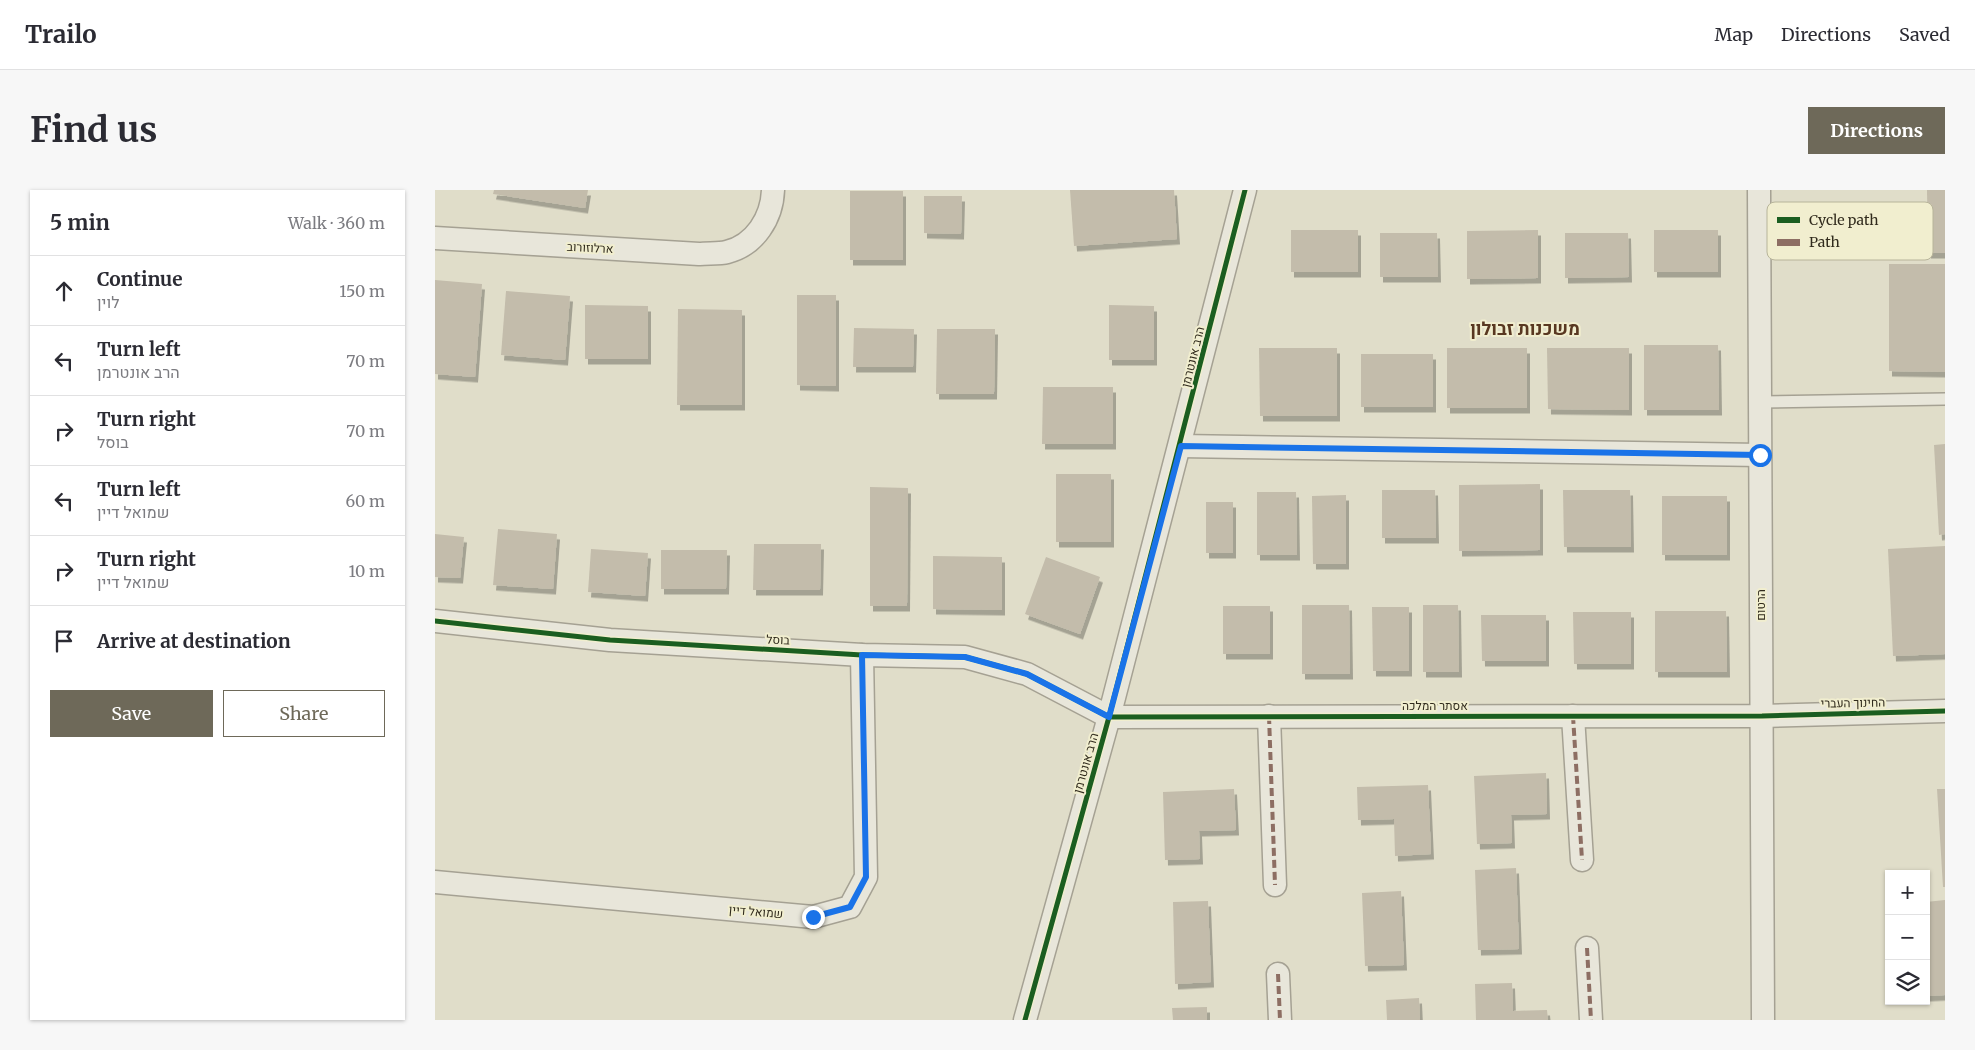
<!DOCTYPE html>
<meta charset="utf-8">
<style>
body{margin:0;font-family:Merriweather,Heebo,serif;background:#f7f7f7;color:#2b2b33}
.controls{position:absolute;right:15px;bottom:15px;display:grid;overflow:hidden;border-radius:0px;box-shadow:0 1px 4px #0004}
.controls button{width:45px;height:45px;display:grid;place-items:center;padding:0;border:0;border-bottom:1px solid #e1e1e2;background:#fff;color:#2b2b33;font:25px sans-serif}
.stop{position:absolute;width:15px;height:15px;margin:-11px;border:4px solid #1a73e8;border-radius:50%;background:#fff}
.stop.end{background:#1a73e8;border-color:#fff;box-shadow:0 1px 5px #0008}
.list{margin:0;padding:0;list-style:none}
h2{display:flex;justify-content:space-between;align-items:center;height:65px;margin:0;padding:0 20px;font-size:21px}
h2 small{font-size:16px;font-weight:400;color:#7c7c81}
.list li{display:grid;grid-template-columns:32px 1fr auto;gap:15px;align-items:center;box-sizing:border-box;height:70px;padding:0 20px;border-top:1px solid #e1e1e2}
.list b{display:block;font-size:19px;white-space:nowrap}
.list p{margin:0;font-size:16px;white-space:nowrap;color:#7c7c81}
.list em{font-size:16px;font-style:normal;color:#7c7c81}
.actions{display:flex;gap:10px;padding:15px 20px}
.actions a{flex:1;padding:11px 0;border:1px solid #6e6959;border-radius:0px;text-align:center;font-size:18px;color:#6e6959}
.actions .main{background:#6e6959;color:#fff}
.icon{flex:none;width:28px;height:28px;fill:none;stroke:currentColor;stroke-width:2;stroke-linecap:round;stroke-linejoin:round}
.map{position:relative;flex:none;width:1510px;height:830px;overflow:hidden;border-radius:0px}
header{display:flex;align-items:center;gap:30px;box-sizing:border-box;height:70px;padding:0 25px;background:#fff;border-bottom:1px solid #e1e1e2}
header strong{font-size:24px}
nav{display:flex;gap:28px;margin-inline-start:auto;font-size:18px}
.intro{display:flex;align-items:center;justify-content:space-between;box-sizing:border-box;height:120px;padding:0 30px}
h1{margin:0;font-size:35px}
.button{padding:12px 22px;border-radius:0px;background:#6e6959;color:#fff;font-size:18px;font-weight:700}
main{display:flex;gap:30px;padding:0 30px}
aside{flex:1;background:#fff;border-radius:0px;box-shadow:0 1px 4px #0004}
.map>svg:first-child{display:block}
.building{fill:#c3bcab;filter:url(#shadow)}
.lines{fill:none;stroke-linecap:round;stroke-linejoin:round}
.lane-casing{stroke:#a5a193;stroke-width:14}
.street-casing{stroke:#a5a193;stroke-width:25}
.lane{stroke:#e8e6da;stroke-width:11}
.street{stroke:#e8e6da;stroke-width:22}
.quiet{stroke:#8d6e63;stroke-width:4;stroke-dasharray:8 4;stroke-linecap:butt}
.cycleway-casing{stroke:#f1eecf;stroke-width:8}
.cycleway{stroke:#1b5e20;stroke-width:5}
.route{stroke:#1a73e8;stroke-width:6}
.labels{text-anchor:middle;stroke-width:4;stroke-linejoin:round;paint-order:stroke}
.street-label{font-size:12px;fill:#312b1d;stroke:#f1eecf}
.district-label{font-size:18px;font-weight:bold;fill:#593821;stroke:#f1eecf}
.key{fill:#f1eecf;stroke:#b7b49a;stroke-width:1}
.key-label{font-size:14px;fill:#312b1d}
</style>
<header>
<strong>Trailo</strong>
<nav><a>Map</a><a>Directions</a><a>Saved</a></nav>
</header>
<div class="intro"><h1>Find us</h1><a class="button">Directions</a></div>
<main>
<aside>
<h2>5 min<small>Walk · 360 m</small></h2>
<ul class="list">
<li><svg class="icon" aria-label="ahead" viewBox="0 0 24 24"><path d="M12 20V5M6 11l6-6 6 6"/></svg><div><b>Continue</b><p>לוין</p></div><em>150 m</em></li>
<li><svg class="icon" aria-label="left" viewBox="0 0 24 24"><path d="M17 20v-9H6M10 6l-5 5 5 5"/></svg><div><b>Turn left</b><p>הרב אונטרמן</p></div><em>70 m</em></li>
<li><svg class="icon" aria-label="right" viewBox="0 0 24 24"><path d="M7 20v-9h11M14 6l5 5-5 5"/></svg><div><b>Turn right</b><p>בוסל</p></div><em>70 m</em></li>
<li><svg class="icon" aria-label="left" viewBox="0 0 24 24"><path d="M17 20v-9H6M10 6l-5 5 5 5"/></svg><div><b>Turn left</b><p>שמואל דיין</p></div><em>60 m</em></li>
<li><svg class="icon" aria-label="right" viewBox="0 0 24 24"><path d="M7 20v-9h11M14 6l5 5-5 5"/></svg><div><b>Turn right</b><p>שמואל דיין</p></div><em>10 m</em></li>
<li><svg class="icon" aria-label="arrive" viewBox="0 0 24 24"><path d="M6 21V4h12l-3 4 3 4H6"/></svg><div><b>Arrive at destination</b></div></li>
</ul>
<div class="actions"><a class="main">Save</a><a>Share</a></div>
</aside>
<div class="map">
<svg width="1510" height="830" viewBox="0 0 1510 830">
<defs>
<filter id="shadow"><feDropShadow dx="3" dy="5.5" stdDeviation="0" flood-color="#0004"/></filter>
</defs>
<rect width="100%" height="100%" fill="#e0ddc9"/>
<!-- building -->
<g class="building">
<path d="M 59,0 L 153,0 L 150,18 L 58,4 Z"/>
<path d="M 635,0 L 739,0 L 742,49 L 639,56 Z"/>
<path d="M 1492,0 L 1510,0 L 1510,63 L 1493,63 Z"/>
<rect x="415" y="1" width="53" height="69"/>
<path d="M 489,6 L 527,6 L 526,44 L 489,43 Z"/>
<rect x="856" y="40" width="67" height="42"/>
<path d="M 1103,40 L 1103,88 L 1032,89 L 1032,41 Z"/>
<rect x="1219" y="40" width="64" height="42"/>
<path d="M 945,43 L 1002,43 L 1003,87 L 945,87 Z"/>
<path d="M 1130,43 L 1193,43 L 1194,87 L 1130,88 Z"/>
<path d="M 1454,74 L 1510,74 L 1510,182 L 1454,181 Z"/>
<path d="M 0,90 L 47,94 L 40,187 L 0,184 Z"/>
<path d="M 71,101 L 135,106 L 130,170 L 66,165 Z"/>
<path d="M 362,105 L 401,105 L 401,196 L 362,195 Z"/>
<path d="M 150,115 L 213,116 L 213,169 L 150,169 Z"/>
<path d="M 674,115 L 719,116 L 719,170 L 674,170 Z"/>
<path d="M 243,119 L 307,120 L 307,215 L 242,215 Z"/>
<path d="M 419,138 L 479,139 L 478,177 L 418,177 Z"/>
<path d="M 502,139 L 560,139 L 559,204 L 501,204 Z"/>
<path d="M 1209,155 L 1283,155 L 1284,220 L 1209,220 Z"/>
<path d="M 824,158 L 902,158 L 902,226 L 825,226 Z"/>
<rect x="1012" y="158" width="80" height="60"/>
<path d="M 1112,158 L 1194,158 L 1194,220 L 1113,219 Z"/>
<rect x="926" y="164" width="72" height="53"/>
<path d="M 608,197 L 678,197 L 678,254 L 607,254 Z"/>
<path d="M 1510,254 L 1510,344 L 1504,345 L 1499,255 Z"/>
<rect x="621" y="284" width="55" height="68"/>
<path d="M 1105,294 L 1105,360 L 1024,361 L 1024,295 Z"/>
<path d="M 435,297 L 473,298 L 472,416 L 435,416 Z"/>
<path d="M 947,300 L 1000,300 L 1001,348 L 947,348 Z"/>
<path d="M 1128,300 L 1195,300 L 1196,357 L 1129,357 Z"/>
<path d="M 822,302 L 861,302 L 862,365 L 822,365 Z"/>
<path d="M 911,305 L 911,374 L 878,374 L 877,306 Z"/>
<rect x="1227" y="306" width="65" height="59"/>
<rect x="771" y="312" width="27" height="51"/>
<path d="M 63,339 L 122,344 L 118,399 L 58,395 Z"/>
<path d="M 0,344 L 29,347 L 25,388 L 0,387 Z"/>
<path d="M 319,354 L 386,354 L 385,400 L 318,400 Z"/>
<path d="M 1510,356 L 1510,464 L 1458,466 L 1453,359 Z"/>
<path d="M 156,359 L 213,363 L 210,406 L 153,402 Z"/>
<path d="M 226,360 L 292,360 L 291,399 L 226,399 Z"/>
<path d="M 498,366 L 567,367 L 567,420 L 498,419 Z"/>
<path d="M 611,367 L 665,387 L 645,444 L 590,424 Z"/>
<path d="M 867,415 L 914,415 L 915,484 L 867,484 Z"/>
<path d="M 988,415 L 1023,415 L 1024,482 L 988,482 Z"/>
<rect x="788" y="416" width="47" height="48"/>
<path d="M 937,417 L 974,417 L 974,481 L 938,481 Z"/>
<path d="M 1220,421 L 1291,421 L 1292,482 L 1220,482 Z"/>
<path d="M 1138,422 L 1196,422 L 1196,474 L 1139,474 Z"/>
<path d="M 1046,425 L 1111,425 L 1111,471 L 1047,471 Z"/>
<path d="M 1111,583 L 1112,624 L 1076,625 L 1077,653 L 1042,654 L 1039,586 Z"/>
<path d="M 993,595 L 996,664 L 960,666 L 959,629 L 923,630 L 922,597 Z"/>
<path d="M 799,599 L 801,640 L 764,641 L 765,669 L 730,670 L 728,602 Z"/>
<path d="M 1502,599 L 1510,599 L 1510,697 L 1508,697 Z"/>
<path d="M 1081,678 L 1084,759 L 1043,760 L 1040,680 Z"/>
<path d="M 966,701 L 969,775 L 930,776 L 927,703 Z"/>
<path d="M 1510,710 L 1510,805 L 1491,806 L 1491,712 Z"/>
<path d="M 773,711 L 776,792 L 740,794 L 738,712 Z"/>
<path d="M 1450,714 L 1454,714 L 1454,744 L 1452,744 Z"/>
<path d="M 1077,793 L 1078,821 L 1112,820 L 1113,830 L 1041,830 L 1040,794 Z"/>
<path d="M 984,808 L 985,830 L 952,830 L 951,810 Z"/>
<path d="M 772,817 L 772,830 L 738,830 L 737,818 Z"/>
</g>
<g class="lines">
<!-- lane casing -->
<g class="lane-casing">
<path id="lane" d="M 1325,212 L 1510,209"/>
</g>
<!-- street casing -->
<g class="street-casing">
<g id="street">
<path d="M 1324,0 L 1328,830"/>
<path d="M 0,48 L 264,64 C 273,63 284,64 292,62 C 320,55 337,28 338,0"/>
<path d="M 746,256 L 1325,265"/>
<path d="M 0,431 L 175,450 L 427,465 L 530,467 L 592,484 L 674,527 L 1327,526 L 1510,521"/>
<path d="M 834,526 L 840,695"/>
<path d="M 1138,526 L 1147,670"/>
<path d="M 0,692 L 378,727 L 415,717 L 431,687 L 427,465"/>
<path d="M 1152,758 L 1156,830"/>
<path d="M 843,784 L 845,830"/>
<path d="M 590,830 L 674,527 L 810,0"/>
</g>
</g>
<!-- lane -->
<use href="#lane" class="lane"/>
<!-- street -->
<use href="#street" class="street"/>
<!-- quiet -->
<g class="quiet">
<path d="M 746,256 L 1325,265"/>
<path d="M 834,526 L 840,695"/>
<path d="M 1138,526 L 1147,670"/>
<path d="M 1152,758 L 1156,830"/>
<path d="M 843,784 L 845,830"/>
</g>
<!-- cycleway casing -->
<g class="cycleway-casing">
<g id="cycleway">
<path d="M 0,431 L 175,450 L 427,465 L 530,467 L 592,484 L 674,527 L 1327,526 L 1510,521"/>
<path d="M 590,830 L 674,527 L 810,0"/>
</g>
</g>
<!-- cycleway -->
<use href="#cycleway" class="cycleway"/>
</g>
<g class="lines">
<!-- route -->
<path class="route" d="M 378,727 L 415,717 L 431,687 L 427,465 L 530,467 L 592,484 L 674,527 L 746,256 L 1325,265"/>
</g>
<g class="labels">
<!-- street labels -->
<g class="street-label">
<text transform="translate(155 58) rotate(3)" y="4">ארלוזורוב</text>
<text transform="translate(758 167) rotate(-76)" y="4">הרב אונטרמן</text>
<text transform="translate(1326 415) rotate(-90)" y="4">הרטום</text>
<text transform="translate(343 450) rotate(3)" y="4">בוסל</text>
<text transform="translate(1418 513) rotate(-1)" y="4">החינוך העברי</text>
<text x="1000" y="520">אסתר המלכה</text>
<text transform="translate(651 573) rotate(-74)" y="4">הרב אונטרמן</text>
<text transform="translate(321 722) rotate(5)" y="4">שמואל דיין</text>
</g>
<!-- district labels -->
<g class="district-label">
<text x="1090" y="145">משכנות זבולון</text>
</g>
</g>
<!-- legend -->
<rect x="1332" y="12" width="166" height="58" rx="8" class="key"/>
<rect x="1342" y="27" width="23" height="6" fill="#1b5e20"/>
<rect x="1342" y="49" width="23" height="7" fill="#8d6e63"/>
<g class="key-label">
<text x="1374" y="35">Cycle path</text>
<text x="1374" y="57">Path</text>
</g>
</svg>
<div class="controls">
<button>+</button>
<button>−</button>
<button><svg class="icon" aria-label="layers" viewBox="0 0 24 24"><path d="M12 4l9 5-9 5-9-5zM3 14l9 5 9-5"/></svg></button>
</div>
<div class="stop" style="left:1325px;top:265px"></div>
<div class="stop end" style="left:378px;top:727px"></div>
</div>
</main>
